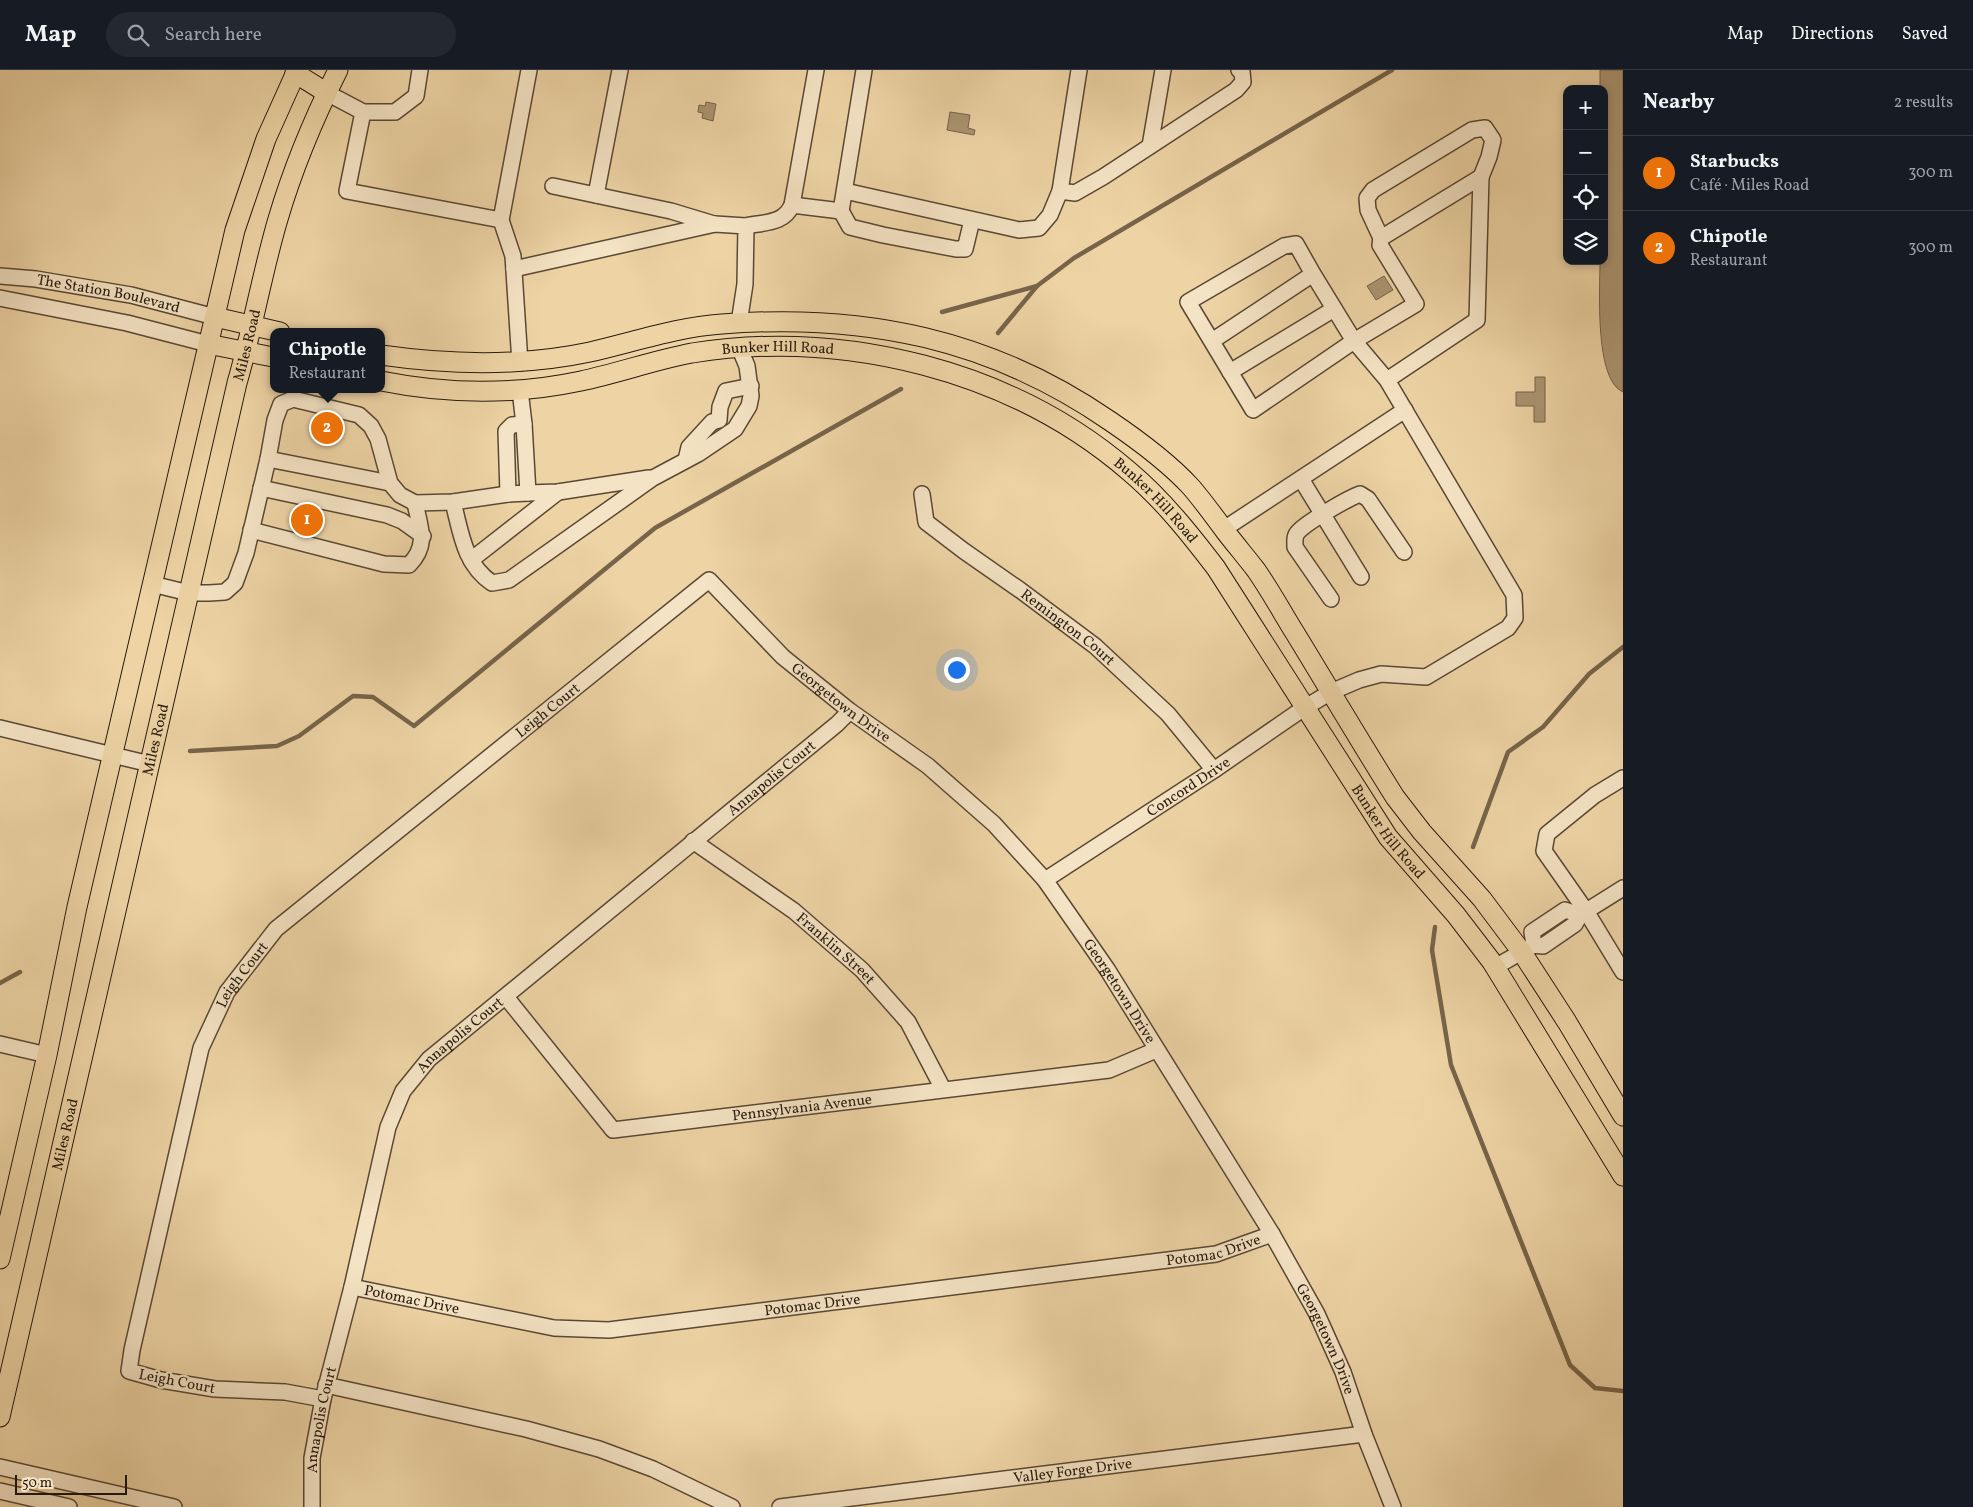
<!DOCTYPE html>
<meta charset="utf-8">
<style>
body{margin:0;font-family:Vollkorn,serif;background:#242831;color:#f1f3f6}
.controls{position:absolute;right:15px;top:15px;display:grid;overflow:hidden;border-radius:10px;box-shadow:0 2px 8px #0003}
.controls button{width:45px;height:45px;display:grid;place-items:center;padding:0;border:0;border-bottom:1px solid #363941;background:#171b24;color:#f1f3f6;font:25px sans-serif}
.scale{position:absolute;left:15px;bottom:12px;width:112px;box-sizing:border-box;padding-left:5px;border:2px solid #281a0e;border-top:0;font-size:14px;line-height:18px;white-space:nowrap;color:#281a0e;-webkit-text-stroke:4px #f4e3c4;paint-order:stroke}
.you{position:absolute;left:956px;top:599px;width:18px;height:18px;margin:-12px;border:4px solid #fff;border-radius:50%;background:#1a73e8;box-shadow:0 0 0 8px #1a73e833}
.badge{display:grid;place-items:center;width:32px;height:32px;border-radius:50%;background:#c59692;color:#fff;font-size:16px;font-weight:700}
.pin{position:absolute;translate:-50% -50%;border:2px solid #fff;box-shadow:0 1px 5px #0006}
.popup{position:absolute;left:270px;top:258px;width:115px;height:65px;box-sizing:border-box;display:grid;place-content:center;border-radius:10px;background:#171b24;filter:drop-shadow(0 1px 4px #0005);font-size:16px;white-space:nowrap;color:#9ea1a6}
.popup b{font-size:19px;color:#f1f3f6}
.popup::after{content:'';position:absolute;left:50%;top:100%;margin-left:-10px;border:10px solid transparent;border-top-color:#171b24}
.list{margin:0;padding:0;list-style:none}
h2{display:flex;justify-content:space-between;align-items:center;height:65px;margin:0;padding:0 20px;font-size:21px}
h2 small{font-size:16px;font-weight:400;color:#9ea1a6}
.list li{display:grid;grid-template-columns:32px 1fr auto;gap:15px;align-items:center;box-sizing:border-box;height:75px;padding:0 20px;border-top:1px solid #363941}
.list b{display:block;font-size:19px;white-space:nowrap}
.list p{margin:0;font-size:16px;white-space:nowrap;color:#9ea1a6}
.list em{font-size:16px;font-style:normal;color:#9ea1a6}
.icon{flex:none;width:28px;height:28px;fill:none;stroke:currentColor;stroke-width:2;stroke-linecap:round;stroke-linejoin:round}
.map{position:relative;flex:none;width:1623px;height:1437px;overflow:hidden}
header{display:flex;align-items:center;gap:30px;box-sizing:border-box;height:70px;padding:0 25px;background:#171b24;border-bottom:1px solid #363941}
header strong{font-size:24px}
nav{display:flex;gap:28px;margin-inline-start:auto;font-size:18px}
.search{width:350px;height:45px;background:#242831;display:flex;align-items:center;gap:12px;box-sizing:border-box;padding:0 18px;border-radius:28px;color:#9ea1a6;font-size:19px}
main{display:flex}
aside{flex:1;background:#171b24}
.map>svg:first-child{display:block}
.water{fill:#ab9572;stroke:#77644a}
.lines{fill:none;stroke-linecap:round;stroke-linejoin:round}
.stream{stroke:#77644a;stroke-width:4.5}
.minor-casing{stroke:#5a4834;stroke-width:18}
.major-casing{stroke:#281a0e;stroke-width:21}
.minor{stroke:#f4e3c4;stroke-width:15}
.major{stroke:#eed4a5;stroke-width:19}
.labels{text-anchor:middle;stroke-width:4.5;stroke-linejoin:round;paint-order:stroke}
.street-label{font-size:15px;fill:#281a0e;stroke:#f4e3c4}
</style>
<header>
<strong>Map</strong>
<div class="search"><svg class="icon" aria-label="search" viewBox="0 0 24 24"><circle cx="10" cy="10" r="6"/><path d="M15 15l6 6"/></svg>Search here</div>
<nav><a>Map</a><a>Directions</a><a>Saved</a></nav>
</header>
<main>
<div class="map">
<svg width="1623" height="1437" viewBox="0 0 1623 1437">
<rect width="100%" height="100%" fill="#eed4a5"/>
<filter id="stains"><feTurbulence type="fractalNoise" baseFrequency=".004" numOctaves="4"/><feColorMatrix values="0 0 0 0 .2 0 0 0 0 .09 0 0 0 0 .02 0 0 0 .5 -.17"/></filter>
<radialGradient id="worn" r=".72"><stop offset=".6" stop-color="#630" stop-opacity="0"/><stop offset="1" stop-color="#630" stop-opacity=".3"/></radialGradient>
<!-- water -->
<g class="water">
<path d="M 1600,0 L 1623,0 L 1623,322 C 1594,310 1600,218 1600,191 L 1604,191 L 1604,19 L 1600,19 Z"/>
<path d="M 706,32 L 716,34 L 713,51 L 702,48 L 703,43 L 698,42 L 699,35 L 705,36 Z"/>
<path d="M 950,42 L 970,45 L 968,58 L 975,60 L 974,65 L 947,60 Z"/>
<path d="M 1384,206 L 1393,220 L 1376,230 L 1367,216 Z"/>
<path d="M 1535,307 L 1545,307 L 1545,352 L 1534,352 L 1534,336 L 1516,336 L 1516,322 L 1535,322 Z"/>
</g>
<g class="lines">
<!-- stream -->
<g class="stream">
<path d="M 942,242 L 1037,216"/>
<path d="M 998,263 L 1037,216 L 1074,188 L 1392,0"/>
<path d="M 190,681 L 277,676 L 299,666 L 353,626 L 373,627 L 414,656 L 655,458 L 901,319"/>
<path d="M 1473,777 L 1508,682 L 1543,657 L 1589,604 L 1623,577"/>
<path d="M 1435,857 L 1432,880 L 1451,995 L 1570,1295 L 1595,1318 L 1623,1321"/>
<path d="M 0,913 L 20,902"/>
</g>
<!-- minor casing -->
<g class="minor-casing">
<g id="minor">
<path d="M 1079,0 L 1060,121 L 1075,123 L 1103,107 L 1236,20 L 1243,12 L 1242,2 L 1239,0"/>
<path d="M 327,23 L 363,42 L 395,42 L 416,26 L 420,0"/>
<path d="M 363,42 L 347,121 L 501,150 L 529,0"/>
<path d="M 1150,76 L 1163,0"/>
<path d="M 553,116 L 671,141 L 714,154"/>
<path d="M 845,121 L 1019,160 L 1039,158 L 1050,145 L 1060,121"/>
<path d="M 596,125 L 620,0"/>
<path d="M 792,135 L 841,141 L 864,0"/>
<path d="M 841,141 L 850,157 L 883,165 L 956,179 L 965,179 L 972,150"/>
<path d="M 501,150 L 513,186 L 520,293"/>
<path d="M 746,156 C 765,152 784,154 792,135 L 816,0"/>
<path d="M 1381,168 L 1368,140 L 1367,128 L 1373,120 L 1472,60 L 1485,58 L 1493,70 L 1489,87 L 1481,107"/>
<path d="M 514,199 L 715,154 L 746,156 L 745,214 L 739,253"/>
<path id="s1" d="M 0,206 L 36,209 L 131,225 L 215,247"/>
<path d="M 0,228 L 127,253 L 208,274"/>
<path d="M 1212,271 L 1313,204 L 1354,271 L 1253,340 L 1188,232 L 1284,176 L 1296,174 L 1313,204"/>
<path d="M 1230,302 L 1334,239"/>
<path d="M 268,389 L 390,413"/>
<path d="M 686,390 L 689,377 L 712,352 L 719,350 L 720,337 L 726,321 L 751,316"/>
<path d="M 1301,409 L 1361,507"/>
<path d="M 261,418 L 387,445 L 402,451 L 423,466"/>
<path d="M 528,423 L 558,422 L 649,408"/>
<path d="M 508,424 L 506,361 L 512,355 L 524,354"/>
<path id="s2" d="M 922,424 L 926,452 L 964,481 L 1020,520 L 1095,576 L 1168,644 L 1214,700"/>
<path d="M 453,432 C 461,463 464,494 492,513 L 509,510 L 653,408 L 698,384 L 735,359 L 749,336 L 751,326 L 747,296 L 739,277"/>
<path d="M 1224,459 L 1405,340"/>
<path d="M 251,460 L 384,494 L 409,495 C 429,475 420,458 415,433"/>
<path d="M 471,490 L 558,422"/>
<path d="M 152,514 L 189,523 L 209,523 L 225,522 L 235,513 L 246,483 L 268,389 L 275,350 L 281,334 L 293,329 L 359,345 L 371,356 L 378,369 L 390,413 L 400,425 L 415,433 L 453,432 L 508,424 L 528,423 L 524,354 L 520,320"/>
<path d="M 1331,529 L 1295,477 C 1295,472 1294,466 1298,462 C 1307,452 1347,429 1360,424 L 1368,429 L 1404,482"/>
<path d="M 0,658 L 150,694"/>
<path d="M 1623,708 L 1595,725 L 1547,764 L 1544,781 L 1586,841 L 1623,902"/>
<path id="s3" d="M 693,771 L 794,841 L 862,900 L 908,952 L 943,1019"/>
<path id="s4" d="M 1045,810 L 1214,700 L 1304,638 L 1331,622 L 1359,610 L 1381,604 L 1426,607 L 1508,558 L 1515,548 L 1514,525 L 1387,310 L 1477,250 L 1481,107 L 1381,168 L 1380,175 L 1416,234 L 1354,271 L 1387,310"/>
<path d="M 1580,845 L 1623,818"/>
<path d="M 1495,897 L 1534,875 L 1543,876 L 1575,854 L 1580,845 L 1565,840 L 1532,862 L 1534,875"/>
<path id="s5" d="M 506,927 L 613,1060 L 1109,1000 L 1156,980"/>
<path d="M 0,974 L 47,985"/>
<path id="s6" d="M 352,1217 L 554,1258 L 609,1260 L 1216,1184 L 1272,1164"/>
<path d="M 326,1315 L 526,1359 L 599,1379 L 653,1399 L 732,1437"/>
<path id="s7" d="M 323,1329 L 285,1322 L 215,1319 L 161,1310 L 129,1301 L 132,1280 L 201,978 L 227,922 L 276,859 L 709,510 L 783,587 L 850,641 L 928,696 L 994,754 L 1045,810 L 1107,899 L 1272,1164 L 1317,1244 L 1343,1302 L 1364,1364 L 1393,1437"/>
<path d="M 0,1397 L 174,1437"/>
<path d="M 0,1421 L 69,1437"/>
<path id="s8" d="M 312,1437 L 312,1388 L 323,1329 L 352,1217 L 388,1057 L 403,1021 L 429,989 L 837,654 L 850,641"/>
<path id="s9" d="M 780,1437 L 1364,1364"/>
</g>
</g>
<!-- major casing -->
<g class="major-casing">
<g id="major">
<path d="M 295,3 L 327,23"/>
<path d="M 215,247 L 280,262"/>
<path d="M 208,274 L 273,287"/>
<path d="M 381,285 C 451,295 520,297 590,282 C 634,272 677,257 722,254 C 865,243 991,269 1110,351 C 1138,370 1168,392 1191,417 C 1203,431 1214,446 1225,461 C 1235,474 1246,487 1256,500 C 1270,520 1282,542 1295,563 C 1328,617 1361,673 1395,727 L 1422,762 L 1482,829 L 1521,881 L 1567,952 L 1623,1046"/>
<path id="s10" d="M 381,311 C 446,324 515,325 581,311 C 618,303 655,290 692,283 C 845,259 1012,300 1130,402 C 1163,430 1190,464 1216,498 L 1388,767 L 1456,845 L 1492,892 L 1623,1106"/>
<path d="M 0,1189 L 47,985 L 77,837 L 235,160 L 266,69 L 297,0"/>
<path id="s11" d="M 0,1347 L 237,313 C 253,258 262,203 278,149 C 293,98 314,48 338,0"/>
</g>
</g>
<!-- minor -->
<use href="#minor" class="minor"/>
<!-- major -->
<use href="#major" class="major"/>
</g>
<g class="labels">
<!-- street labels -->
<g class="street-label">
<text dy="5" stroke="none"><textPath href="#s1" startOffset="110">The Station Boulevard</textPath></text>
<text dy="5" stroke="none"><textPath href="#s11" startOffset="1100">Miles Road</textPath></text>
<text dy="5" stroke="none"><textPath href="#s10" startOffset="402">Bunker Hill Road</textPath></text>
<text dy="5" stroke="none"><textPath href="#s10" startOffset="822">Bunker Hill Road</textPath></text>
<text dy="5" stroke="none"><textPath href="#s2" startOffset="205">Remington Court</textPath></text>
<text dy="5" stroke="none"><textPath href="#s7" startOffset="1406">Georgetown Drive</textPath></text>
<text dy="5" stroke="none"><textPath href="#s7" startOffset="1018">Leigh Court</textPath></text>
<text dy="5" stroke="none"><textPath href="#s11" startOffset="695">Miles Road</textPath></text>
<text dy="5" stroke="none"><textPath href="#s8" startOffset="912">Annapolis Court</textPath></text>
<text dy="5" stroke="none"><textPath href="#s4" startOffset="171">Concord Drive</textPath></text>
<text dy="5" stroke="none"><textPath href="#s10" startOffset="1228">Bunker Hill Road</textPath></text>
<text dy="5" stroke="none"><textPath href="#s3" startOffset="179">Franklin Street</textPath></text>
<text dy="5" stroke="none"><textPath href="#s7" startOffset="612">Leigh Court</textPath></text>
<text dy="5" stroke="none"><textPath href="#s7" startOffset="1811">Georgetown Drive</textPath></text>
<text dy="5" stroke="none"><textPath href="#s8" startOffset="508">Annapolis Court</textPath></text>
<text dy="5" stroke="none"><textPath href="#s5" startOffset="361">Pennsylvania Avenue</textPath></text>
<text dy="5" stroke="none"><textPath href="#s11" startOffset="290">Miles Road</textPath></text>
<text dy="5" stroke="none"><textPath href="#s6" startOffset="871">Potomac Drive</textPath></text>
<text dy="5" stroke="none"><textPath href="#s6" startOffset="61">Potomac Drive</textPath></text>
<text dy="5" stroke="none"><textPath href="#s6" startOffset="466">Potomac Drive</textPath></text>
<text dy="5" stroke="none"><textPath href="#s7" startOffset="2216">Georgetown Drive</textPath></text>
<text transform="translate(177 1311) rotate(11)" y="5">Leigh Court</text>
<text dy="5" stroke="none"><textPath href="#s8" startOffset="88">Annapolis Court</textPath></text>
<text dy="5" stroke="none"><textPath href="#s9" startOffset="295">Valley Forge Drive</textPath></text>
</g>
</g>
<rect width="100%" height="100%" filter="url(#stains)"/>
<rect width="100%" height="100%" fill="url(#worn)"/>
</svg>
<div class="controls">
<button>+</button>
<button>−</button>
<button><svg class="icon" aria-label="locate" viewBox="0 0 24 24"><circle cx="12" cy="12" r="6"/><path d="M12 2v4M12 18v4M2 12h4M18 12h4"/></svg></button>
<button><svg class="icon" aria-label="layers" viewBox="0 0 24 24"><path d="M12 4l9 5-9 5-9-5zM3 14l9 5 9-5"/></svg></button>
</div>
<div class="scale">50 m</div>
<div class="you"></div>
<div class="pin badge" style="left:307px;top:450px;background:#e8710a">1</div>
<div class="pin badge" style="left:327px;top:358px;background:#e8710a">2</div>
<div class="popup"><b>Chipotle</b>Restaurant</div>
</div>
<aside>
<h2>Nearby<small>2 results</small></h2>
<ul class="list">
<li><span class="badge" style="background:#e8710a">1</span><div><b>Starbucks</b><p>Café · Miles Road</p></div><em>300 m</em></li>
<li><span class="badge" style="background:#e8710a">2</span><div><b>Chipotle</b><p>Restaurant</p></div><em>300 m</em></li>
</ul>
</aside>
</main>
